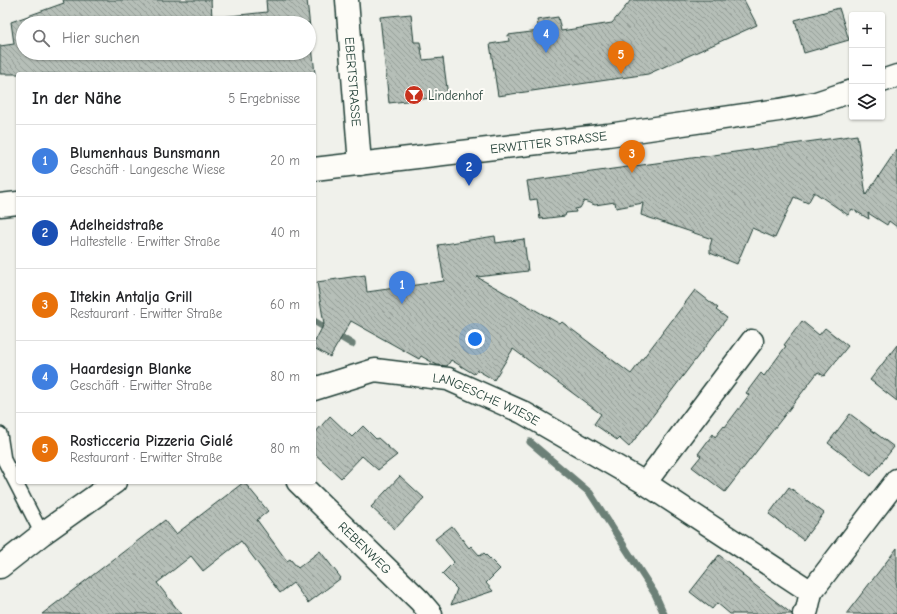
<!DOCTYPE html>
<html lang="de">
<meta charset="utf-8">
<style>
body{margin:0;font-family:"Comic Neue",sans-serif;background:#f2f2f2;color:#202124}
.controls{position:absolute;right:12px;top:12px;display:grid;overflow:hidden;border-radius:4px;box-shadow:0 1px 3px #0004}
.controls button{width:36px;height:36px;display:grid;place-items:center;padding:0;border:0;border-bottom:1px solid #e0e0e0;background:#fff;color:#202124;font:20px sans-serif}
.you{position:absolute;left:475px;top:339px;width:14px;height:14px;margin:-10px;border:3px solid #fff;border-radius:50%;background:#1a73e8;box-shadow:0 0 0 6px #1a73e833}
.badge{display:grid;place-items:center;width:26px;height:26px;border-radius:50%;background:#1a73e8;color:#fff;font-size:13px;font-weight:700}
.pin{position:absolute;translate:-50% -33px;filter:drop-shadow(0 1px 2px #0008)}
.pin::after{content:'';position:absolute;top:21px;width:14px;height:12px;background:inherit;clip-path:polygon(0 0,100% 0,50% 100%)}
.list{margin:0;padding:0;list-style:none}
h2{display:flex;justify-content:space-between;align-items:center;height:52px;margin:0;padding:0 16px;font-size:17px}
h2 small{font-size:13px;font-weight:400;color:#757577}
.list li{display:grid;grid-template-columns:26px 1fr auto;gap:12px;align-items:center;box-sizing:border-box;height:72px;padding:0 16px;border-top:1px solid #e0e0e0}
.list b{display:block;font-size:15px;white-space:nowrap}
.list p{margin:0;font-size:13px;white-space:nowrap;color:#757577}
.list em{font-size:13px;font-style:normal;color:#757577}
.icon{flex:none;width:22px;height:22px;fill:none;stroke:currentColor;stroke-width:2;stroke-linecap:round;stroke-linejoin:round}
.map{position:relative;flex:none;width:897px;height:614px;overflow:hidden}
.search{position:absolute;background:#fff;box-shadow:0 1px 3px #0004;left:16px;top:16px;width:300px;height:44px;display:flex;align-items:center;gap:10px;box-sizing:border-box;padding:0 14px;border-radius:22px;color:#757577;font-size:15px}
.panel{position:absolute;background:#fff;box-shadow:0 1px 3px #0004;left:16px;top:72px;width:300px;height:412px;border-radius:4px}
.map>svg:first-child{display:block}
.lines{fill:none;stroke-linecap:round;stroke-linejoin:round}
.stream{stroke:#6c8077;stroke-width:7}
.building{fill:url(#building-back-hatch);stroke:#1f3d34;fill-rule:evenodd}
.lane-casing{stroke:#1f3d34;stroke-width:16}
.street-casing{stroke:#1f3d34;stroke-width:25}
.secondary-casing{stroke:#1f3d34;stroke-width:25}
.lane{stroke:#fdfcf7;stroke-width:13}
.street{stroke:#fdfcf7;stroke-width:22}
.secondary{stroke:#fdfcf7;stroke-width:22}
.labels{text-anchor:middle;stroke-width:4;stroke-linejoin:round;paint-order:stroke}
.street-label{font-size:13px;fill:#1f3d34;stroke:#fdfcf7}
.poi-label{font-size:13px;fill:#1f3d34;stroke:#fdfcf7;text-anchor:start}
</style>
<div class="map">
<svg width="897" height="614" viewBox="0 0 897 614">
<defs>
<pattern id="building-back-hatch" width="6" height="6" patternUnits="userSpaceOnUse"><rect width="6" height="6" fill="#b6bfb8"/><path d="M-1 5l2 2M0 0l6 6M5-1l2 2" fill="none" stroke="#939c96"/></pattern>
</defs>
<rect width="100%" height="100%" fill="#f0f1eb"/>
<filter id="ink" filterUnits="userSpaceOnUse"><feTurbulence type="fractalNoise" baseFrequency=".025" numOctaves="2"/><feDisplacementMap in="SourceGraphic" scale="8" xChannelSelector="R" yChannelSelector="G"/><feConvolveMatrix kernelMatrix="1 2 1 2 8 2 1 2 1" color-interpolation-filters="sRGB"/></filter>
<g filter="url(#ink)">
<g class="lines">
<!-- stream -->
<g class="stream">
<path d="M 314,321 L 352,344"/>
<path d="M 530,442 L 590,493 L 655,594 L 664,614"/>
</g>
</g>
<!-- building -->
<g class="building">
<path d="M 63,0 L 211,0 L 212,18 L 267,12 L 266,0 L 307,0 L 315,74 L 0,74 L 0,46 L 14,44 L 11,22 L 64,3 ZM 23,23 L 309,23 L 309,53 L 23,53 Z"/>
<path d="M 631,0 L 744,0 L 757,25 L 648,74 L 498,96 L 490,44 L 509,41 L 508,35 L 539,31 L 537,20 L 558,17 L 561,31 L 612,23 Z"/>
<path d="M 839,8 L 849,40 L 804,53 L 795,20 Z"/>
<path d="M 411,14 L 414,42 L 420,42 L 423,60 L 443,58 L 448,96 L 389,103 L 380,17 Z"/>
<path d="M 857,135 L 866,195 L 897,149 L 897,227 L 889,221 L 887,225 L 868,213 L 869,219 L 852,209 L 848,215 L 814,192 L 808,203 L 794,197 L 775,238 L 752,228 L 737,264 L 710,253 L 710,246 L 712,239 L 641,215 L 643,203 L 616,208 L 615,202 L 595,205 L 584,201 L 580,208 L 575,209 L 576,212 L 566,213 L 565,216 L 540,219 L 537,199 L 530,200 L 527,181 Z"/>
<path d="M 495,236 L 496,243 L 524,239 L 528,271 L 477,277 L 560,324 L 562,322 L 631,374 L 695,290 L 718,308 L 716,310 L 727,318 L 629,447 L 619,438 L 617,440 L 594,424 L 601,414 L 513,349 L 494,380 L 477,370 L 474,374 L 451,360 L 447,366 L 437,365 L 421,356 L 419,359 L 351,321 L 330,357 L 314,348 L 314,343 L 324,324 L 317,282 L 365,275 L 367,292 L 444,281 L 438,245 Z"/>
<path d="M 802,321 L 819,335 L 825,328 L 848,346 L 824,376 L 818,372 L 725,492 L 692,467 L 701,456 L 698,454 L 713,434 L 715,437 L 724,426 L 725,427 L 749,395 L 746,393 L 761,373 L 764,376 L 786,346 L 784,345 Z"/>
<path d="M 897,345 L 897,401 L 870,380 Z"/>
<path d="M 850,414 L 894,447 L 871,476 L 828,443 Z"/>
<path d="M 330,416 L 352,437 L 363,426 L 376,439 L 378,438 L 397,455 L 378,470 L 362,456 L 341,478 L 314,453 L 314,434 Z"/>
<path d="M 400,476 L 424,498 L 395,529 L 371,507 Z"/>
<path d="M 244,482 L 268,511 L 257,520 L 287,561 L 290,559 L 298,568 L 320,551 L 341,578 L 308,603 L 293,583 L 280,593 L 241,541 L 203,571 L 191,556 L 157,583 L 181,614 L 42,614 L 165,520 L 176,534 Z"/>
<path d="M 789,487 L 824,513 L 803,540 L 769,514 Z"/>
<path d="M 452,526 L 469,548 L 471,546 L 480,556 L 484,553 L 500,569 L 486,583 L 493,591 L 451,605 L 457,589 L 442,574 L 454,562 L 435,539 Z"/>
<path d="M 897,548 L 897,614 L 846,614 Z"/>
<path d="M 719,555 L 743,574 L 742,575 L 792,614 L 730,614 L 717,603 L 712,609 L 690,592 Z"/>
</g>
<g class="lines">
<!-- lane casing -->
<g class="lane-casing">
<path id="lane" d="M 0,434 L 4,460 L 42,534"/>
</g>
<!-- street casing -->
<g class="street-casing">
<g id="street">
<path id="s1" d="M 347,0 L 360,164"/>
<path id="s2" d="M 314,389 L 375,370 L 448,379 L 522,412 L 645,483 L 811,592 L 897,480"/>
<path id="s3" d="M 298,482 L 420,601 L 431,614"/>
<path d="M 645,483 L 752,341"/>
<path d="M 0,567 L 42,534 L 115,482"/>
<path d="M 804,614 L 807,610 L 811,592"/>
</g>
</g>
<!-- secondary casing -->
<g class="secondary-casing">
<g id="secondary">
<path d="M 882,81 L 897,76"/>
<path id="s4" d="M 314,169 L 608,135 L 779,110 L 816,103 L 852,91"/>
<path d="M 0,205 L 18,203"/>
</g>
</g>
<!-- lane -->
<use href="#lane" class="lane"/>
<!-- street -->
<use href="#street" class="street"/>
<!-- secondary -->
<use href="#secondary" class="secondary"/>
</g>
</g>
<!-- icons -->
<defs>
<g id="bar-disc" transform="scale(1)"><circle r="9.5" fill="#c8321e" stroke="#fdfcf7"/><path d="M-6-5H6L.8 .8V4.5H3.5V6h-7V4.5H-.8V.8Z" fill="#fff"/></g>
</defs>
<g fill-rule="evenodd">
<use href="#bar-disc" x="414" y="95"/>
</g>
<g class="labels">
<!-- street labels -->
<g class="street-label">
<text dy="5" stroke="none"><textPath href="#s1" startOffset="82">EBERTSTRASSE</textPath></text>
<text dy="5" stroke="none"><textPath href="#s4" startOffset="236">ERWITTER STRASSE</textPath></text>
<text dy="5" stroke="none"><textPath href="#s2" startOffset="180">LANGESCHE WIESE</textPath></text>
<text dy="5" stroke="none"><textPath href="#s3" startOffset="94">REBENWEG</textPath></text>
</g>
<!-- poi labels -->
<g class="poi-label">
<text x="428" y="100">Lindenhof</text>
</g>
</g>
</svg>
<div class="controls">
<button>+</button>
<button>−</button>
<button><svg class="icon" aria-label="layers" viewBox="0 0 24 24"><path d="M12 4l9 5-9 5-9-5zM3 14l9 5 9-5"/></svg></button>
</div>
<div class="you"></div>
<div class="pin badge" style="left:402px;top:304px;background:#3f7fe0">1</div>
<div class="pin badge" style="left:469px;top:186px;background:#1a4fb4">2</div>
<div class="pin badge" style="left:632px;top:173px;background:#e8710a">3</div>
<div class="pin badge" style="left:546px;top:53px;background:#3f7fe0">4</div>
<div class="pin badge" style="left:621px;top:74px;background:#e8710a">5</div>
<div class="search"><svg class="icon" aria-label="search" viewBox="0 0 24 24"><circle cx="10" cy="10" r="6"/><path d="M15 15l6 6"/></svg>Hier suchen</div>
<section class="panel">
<h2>In der Nähe<small>5 Ergebnisse</small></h2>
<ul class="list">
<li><span class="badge" style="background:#3f7fe0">1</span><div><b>Blumenhaus Bunsmann</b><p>Geschäft · Langesche Wiese</p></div><em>20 m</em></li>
<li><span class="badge" style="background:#1a4fb4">2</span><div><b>Adelheidstraße</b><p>Haltestelle · Erwitter Straße</p></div><em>40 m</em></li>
<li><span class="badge" style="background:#e8710a">3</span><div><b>Iltekin Antalja Grill</b><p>Restaurant · Erwitter Straße</p></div><em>60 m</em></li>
<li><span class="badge" style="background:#3f7fe0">4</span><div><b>Haardesign Blanke</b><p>Geschäft · Erwitter Straße</p></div><em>80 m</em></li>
<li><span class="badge" style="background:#e8710a">5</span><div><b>Rosticceria Pizzeria Gialé</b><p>Restaurant · Erwitter Straße</p></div><em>80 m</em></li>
</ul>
</section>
</div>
